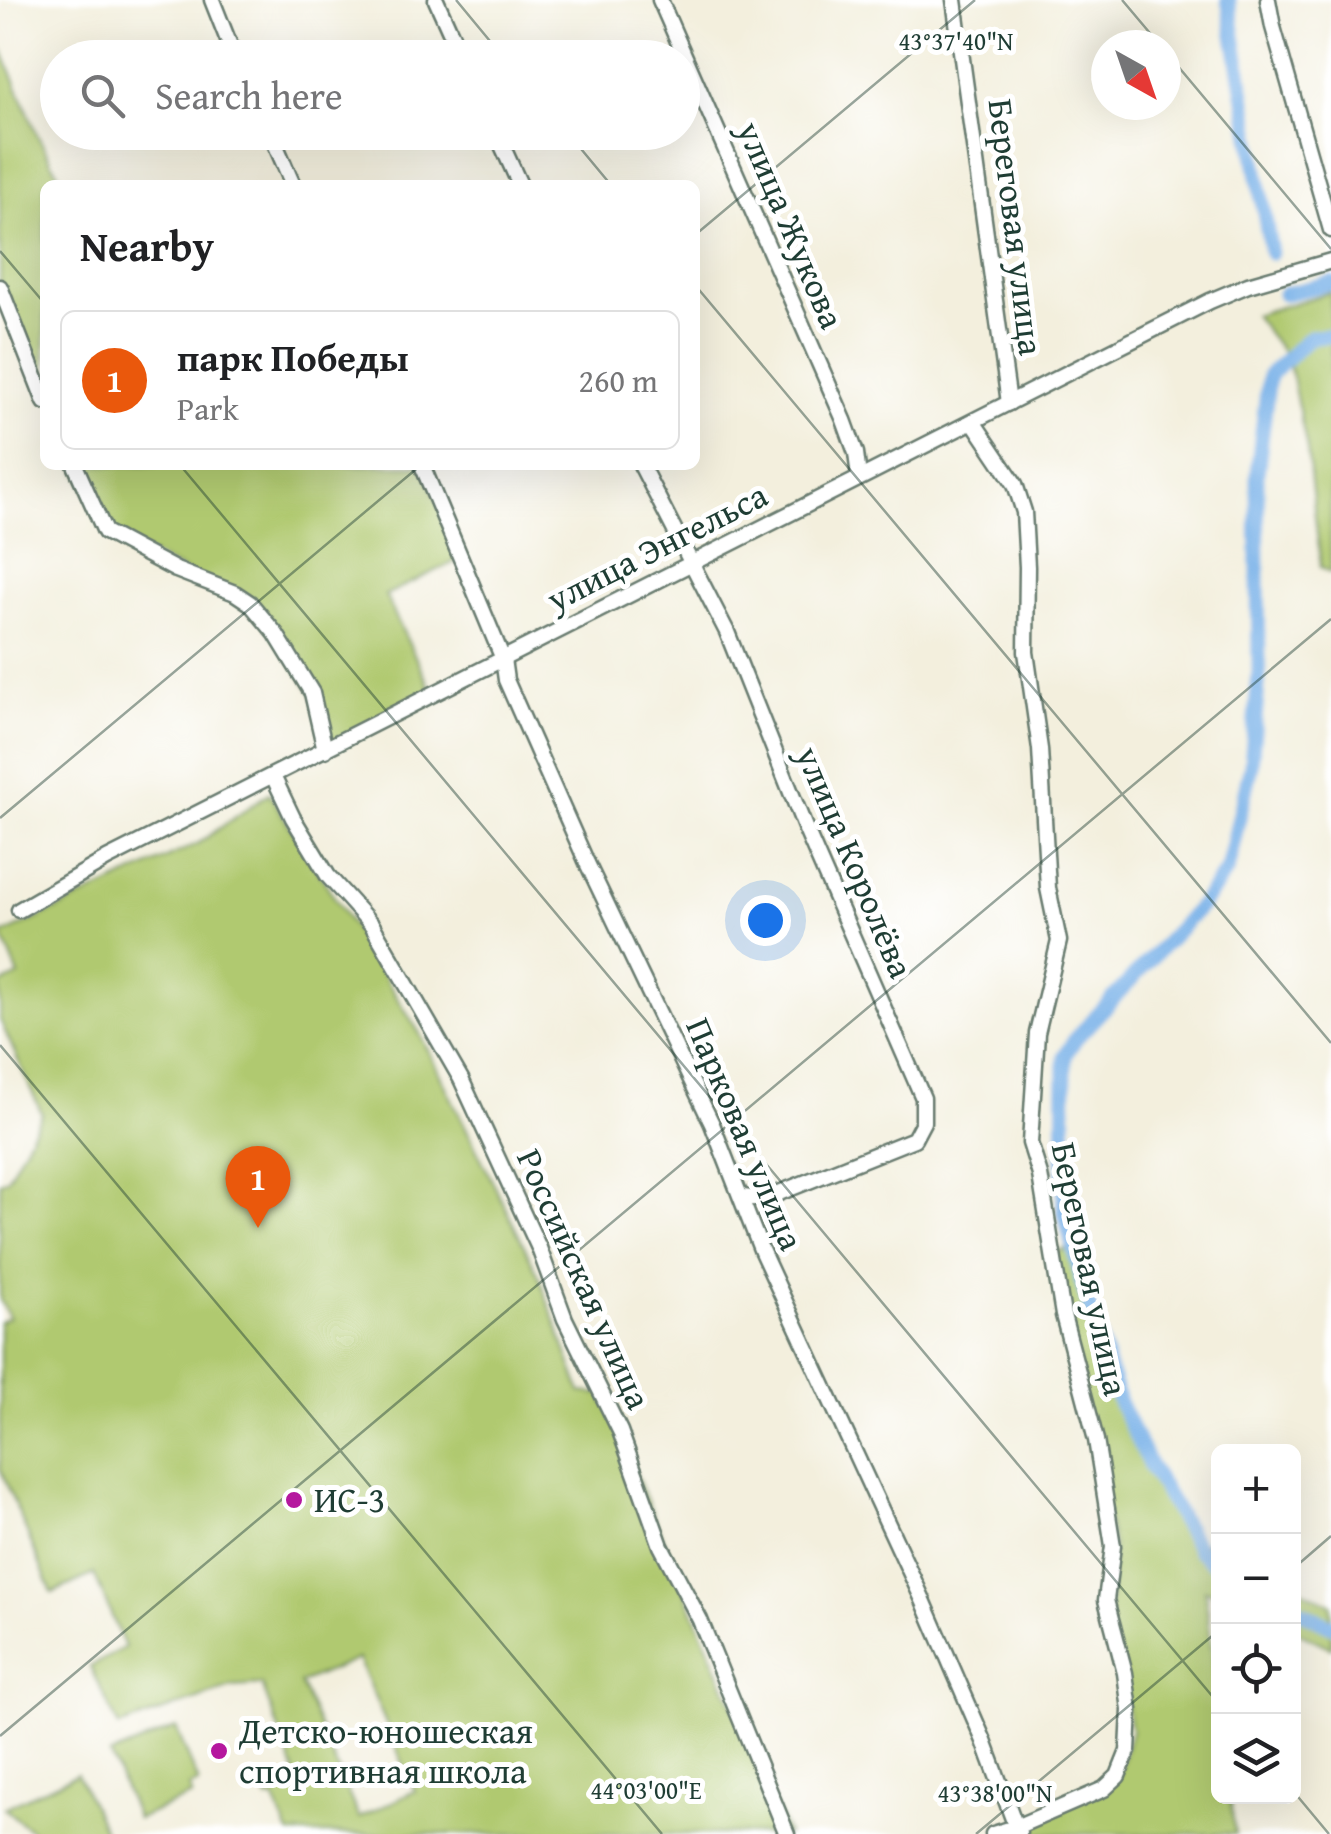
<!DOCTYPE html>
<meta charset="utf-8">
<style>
body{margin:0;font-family:"Gentium Book Plus",serif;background:#f2f2f2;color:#202124}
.controls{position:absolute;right:30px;bottom:30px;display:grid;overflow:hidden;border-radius:15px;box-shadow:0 10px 40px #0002}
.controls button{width:90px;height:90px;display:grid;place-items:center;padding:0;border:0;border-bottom:2px solid #e0e0e0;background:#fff;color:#202124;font:50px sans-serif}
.compass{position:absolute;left:1091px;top:30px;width:90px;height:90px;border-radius:50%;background:#fff;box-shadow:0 10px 40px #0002;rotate:140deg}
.you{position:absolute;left:765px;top:920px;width:35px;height:35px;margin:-25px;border:8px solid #fff;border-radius:50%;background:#1a73e8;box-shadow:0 0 0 15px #1a73e833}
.badge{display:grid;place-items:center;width:65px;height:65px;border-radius:50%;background:#ea580c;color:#fff;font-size:32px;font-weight:700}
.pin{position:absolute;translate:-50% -82px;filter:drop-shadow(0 2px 5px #0008)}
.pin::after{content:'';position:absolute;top:52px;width:35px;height:30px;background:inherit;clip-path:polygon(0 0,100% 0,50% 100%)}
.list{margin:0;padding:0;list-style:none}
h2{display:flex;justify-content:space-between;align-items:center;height:130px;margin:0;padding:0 40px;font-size:42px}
h2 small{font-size:32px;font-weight:400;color:#757577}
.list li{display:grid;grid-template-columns:65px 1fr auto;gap:30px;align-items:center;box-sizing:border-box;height:140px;margin:0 20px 20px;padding:0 20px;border:2px solid #e0e0e0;border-radius:15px}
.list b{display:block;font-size:38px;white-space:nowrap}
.list p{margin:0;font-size:32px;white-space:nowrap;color:#757577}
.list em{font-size:32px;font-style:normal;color:#757577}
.icon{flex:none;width:55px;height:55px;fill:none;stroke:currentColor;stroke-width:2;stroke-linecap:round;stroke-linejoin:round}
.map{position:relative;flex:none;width:1331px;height:1834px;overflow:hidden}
.search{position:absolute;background:#fff;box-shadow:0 10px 40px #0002;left:40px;top:40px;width:660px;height:110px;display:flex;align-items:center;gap:25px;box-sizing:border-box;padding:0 35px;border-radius:55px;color:#757577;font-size:38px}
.panel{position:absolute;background:#fff;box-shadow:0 10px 40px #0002;left:40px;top:180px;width:660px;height:290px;border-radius:15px}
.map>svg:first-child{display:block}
.green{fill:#b0c96f;stroke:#688352;stroke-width:2.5;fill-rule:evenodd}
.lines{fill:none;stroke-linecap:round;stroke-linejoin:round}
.canal{stroke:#78b1e8;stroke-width:15}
.street-casing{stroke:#697b6f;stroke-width:19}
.street{stroke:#fff;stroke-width:14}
.ticks{fill:none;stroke:#1f3d34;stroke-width:2.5;stroke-opacity:0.45}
.poi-dot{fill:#b5179e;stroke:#fff;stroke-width:4}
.labels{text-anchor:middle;stroke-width:10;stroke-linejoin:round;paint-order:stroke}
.street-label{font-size:35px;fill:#1f3d34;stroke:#fff}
.poi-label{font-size:35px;fill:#1f3d34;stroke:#fff;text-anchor:start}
.ticks-label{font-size:25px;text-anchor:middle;fill:#1f3d34;stroke:#fff;stroke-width:10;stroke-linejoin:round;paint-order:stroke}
</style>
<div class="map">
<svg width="1331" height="1834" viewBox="0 0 1331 1834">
<rect width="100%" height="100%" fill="#fff"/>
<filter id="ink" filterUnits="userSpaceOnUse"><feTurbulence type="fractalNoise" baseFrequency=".01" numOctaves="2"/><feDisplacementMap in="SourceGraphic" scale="20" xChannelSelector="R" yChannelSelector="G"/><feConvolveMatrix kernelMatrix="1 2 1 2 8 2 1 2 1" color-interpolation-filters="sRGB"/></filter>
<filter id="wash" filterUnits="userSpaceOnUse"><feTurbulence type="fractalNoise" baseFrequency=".0048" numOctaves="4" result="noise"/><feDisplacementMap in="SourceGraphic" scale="40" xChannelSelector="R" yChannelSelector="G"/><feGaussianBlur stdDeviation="2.25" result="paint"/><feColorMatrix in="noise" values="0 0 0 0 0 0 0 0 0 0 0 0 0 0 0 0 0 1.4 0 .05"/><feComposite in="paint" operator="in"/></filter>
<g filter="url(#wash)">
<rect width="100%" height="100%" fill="#f3efdd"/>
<!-- green -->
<g class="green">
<path d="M 0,45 L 38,136 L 64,185 L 45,185 L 45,402 L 0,287 Z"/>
<path d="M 1331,292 L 1331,573 L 1321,567 L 1307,448 L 1288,359 L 1254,315 Z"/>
<path d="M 75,465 L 422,465 L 463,558 L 385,595 L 434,695 L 325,750 L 312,693 L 250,603 L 105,532 Z"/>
<path d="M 269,793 L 419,1032 L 538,1274 L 581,1392 L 602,1394 L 787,1834 L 289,1834 L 274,1798 L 268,1799 L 263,1787 L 295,1773 L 262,1685 L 231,1687 L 119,1727 L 90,1667 L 125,1647 L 94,1574 L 52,1593 L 0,1468 L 0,1322 L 9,1317 L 0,1300 L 0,1182 L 7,1179 L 42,1114 L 0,1020 L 0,985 L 19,976 L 2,935 L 199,843 ZM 358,1659 L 415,1791 L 359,1818 L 300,1683 Z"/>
<path d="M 1073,1246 L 1119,1401 L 1149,1466 L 1198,1549 L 1212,1536 L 1218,1540 L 1218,1595 L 1205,1590 L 1218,1703 L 1218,1796 L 1230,1797 L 1235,1834 L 1020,1834 L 1016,1827 L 1118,1776 L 1131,1730 L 1109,1618 L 1113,1546 L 1051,1255 Z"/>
<path d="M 1294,1586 L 1331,1604 L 1331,1648 L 1294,1630 Z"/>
<path d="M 176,1728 L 199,1783 L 189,1787 L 192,1796 L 137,1819 L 110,1755 Z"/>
<path d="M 77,1774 L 104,1831 L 98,1834 L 35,1834 L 4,1808 Z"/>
</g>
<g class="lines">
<!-- canal -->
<g class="canal">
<path d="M 1228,0 L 1271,253"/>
<path d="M 1284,294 L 1331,283"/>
<path d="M 1218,1567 L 1199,1550 L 1150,1466 L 1119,1402 L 1081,1279 L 1064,1209 L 1065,1055 L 1076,1038 L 1202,904 L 1227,870 L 1251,765 L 1259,674 L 1257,474 L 1269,375 L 1310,337 L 1331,336"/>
<path d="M 1294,1608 L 1331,1626"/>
</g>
</g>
</g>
<g filter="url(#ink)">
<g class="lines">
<!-- street casing -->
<g class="street-casing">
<g id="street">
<path d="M 212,0 L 235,58"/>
<path d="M 436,0 L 462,58"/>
<path d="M 660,0 L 844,420 L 856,453 L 859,477"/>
<path d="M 954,0 L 1009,403"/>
<path d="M 1268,0 L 1273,27 L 1331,230"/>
<path d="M 270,132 L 293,185"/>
<path d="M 496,132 L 520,185"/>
<path d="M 0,287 L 45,402"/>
<path d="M 974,423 L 1015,484 L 1024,512 L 1027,567 L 1026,652 L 1040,749 L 1048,888 L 1059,941 L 1037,1033 L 1030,1143 L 1040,1175 L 1063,1315 L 1096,1440 L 1113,1546 L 1106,1600 L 1125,1673 L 1130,1710 L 1128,1751 L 1118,1776 L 1104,1789 L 1016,1827 L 1019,1833"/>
<path d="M 75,465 L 105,532 L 176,570 L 235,593 L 250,603 L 276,634 L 312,693 L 325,750"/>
<path d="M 422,465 L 503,659 L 506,680 L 587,863 L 712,1124 L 762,1252 L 923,1600 L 984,1741 L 1016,1827 L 993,1834"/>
<path d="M 641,465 L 727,632 L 806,830 L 923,1098 L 923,1122 L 914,1139 L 764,1199 L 741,1197"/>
<path d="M 273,776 L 293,818 L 328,876 L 372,925 L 461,1079 L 539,1248 L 565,1319 L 620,1431 L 661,1546 L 700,1620 L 787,1834"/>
<path d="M 19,910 L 107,859 L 1210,301 L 1248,285 L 1331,261"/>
</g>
</g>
<!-- street -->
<use href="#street" class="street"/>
</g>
</g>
<!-- ticks -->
<path class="ticks" d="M 456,0 L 504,58M 1122,0 L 1160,45M 1166,52 L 1331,249M 567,132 L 611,185M 695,235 L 975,0M 0,251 L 45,304M 695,285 L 1331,1043M 180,465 L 1218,1703M 0,818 L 421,465M 0,1045 L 662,1834M 1294,1568 L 1331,1536M 0,1736 L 1331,619M 1294,1792 L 1329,1834M 976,1834 L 1218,1631"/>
<!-- markers -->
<g class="poi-dot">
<circle cx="294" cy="1500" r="10"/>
<circle cx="219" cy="1751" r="10"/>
</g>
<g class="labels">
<!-- street labels -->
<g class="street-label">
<text transform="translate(791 225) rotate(67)" y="12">улица Жукова</text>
<text transform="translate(1016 227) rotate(83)" y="12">Береговая улица</text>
<text transform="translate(657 547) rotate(-27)" y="12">улица Энгельса</text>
<text transform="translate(855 862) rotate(67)" y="12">улица Королёва</text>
<text transform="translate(745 1134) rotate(67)" y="12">Парковая улица</text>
<text transform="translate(1090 1269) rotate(78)" y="12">Береговая улица</text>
<text transform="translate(584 1279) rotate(66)" y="12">Российская улица</text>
</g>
<!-- poi labels -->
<g class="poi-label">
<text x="314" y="1512">ИС-3</text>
<text x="239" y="1743">Детско-юношеская<tspan x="239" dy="40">спортивная школа</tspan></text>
</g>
</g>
<g class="ticks-label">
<text x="956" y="50">43°37'40"N</text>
<text x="646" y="1799">44°03'00"E</text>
<text x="995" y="1802">43°38'00"N</text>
</g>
</svg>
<div class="controls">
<button>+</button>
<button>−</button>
<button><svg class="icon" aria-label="locate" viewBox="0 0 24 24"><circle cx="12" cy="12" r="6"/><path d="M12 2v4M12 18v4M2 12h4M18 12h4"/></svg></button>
<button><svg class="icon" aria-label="layers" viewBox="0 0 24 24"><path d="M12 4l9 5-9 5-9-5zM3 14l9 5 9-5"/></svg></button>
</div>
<svg class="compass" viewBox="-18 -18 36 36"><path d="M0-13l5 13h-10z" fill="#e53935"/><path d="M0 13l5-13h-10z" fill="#757577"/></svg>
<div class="you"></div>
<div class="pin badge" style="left:258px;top:1228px">1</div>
<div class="search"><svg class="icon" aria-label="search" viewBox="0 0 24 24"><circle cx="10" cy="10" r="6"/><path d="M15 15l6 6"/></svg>Search here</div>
<section class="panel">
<h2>Nearby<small></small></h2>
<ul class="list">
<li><span class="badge">1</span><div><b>парк Победы</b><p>Park</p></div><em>260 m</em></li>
</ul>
</section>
</div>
